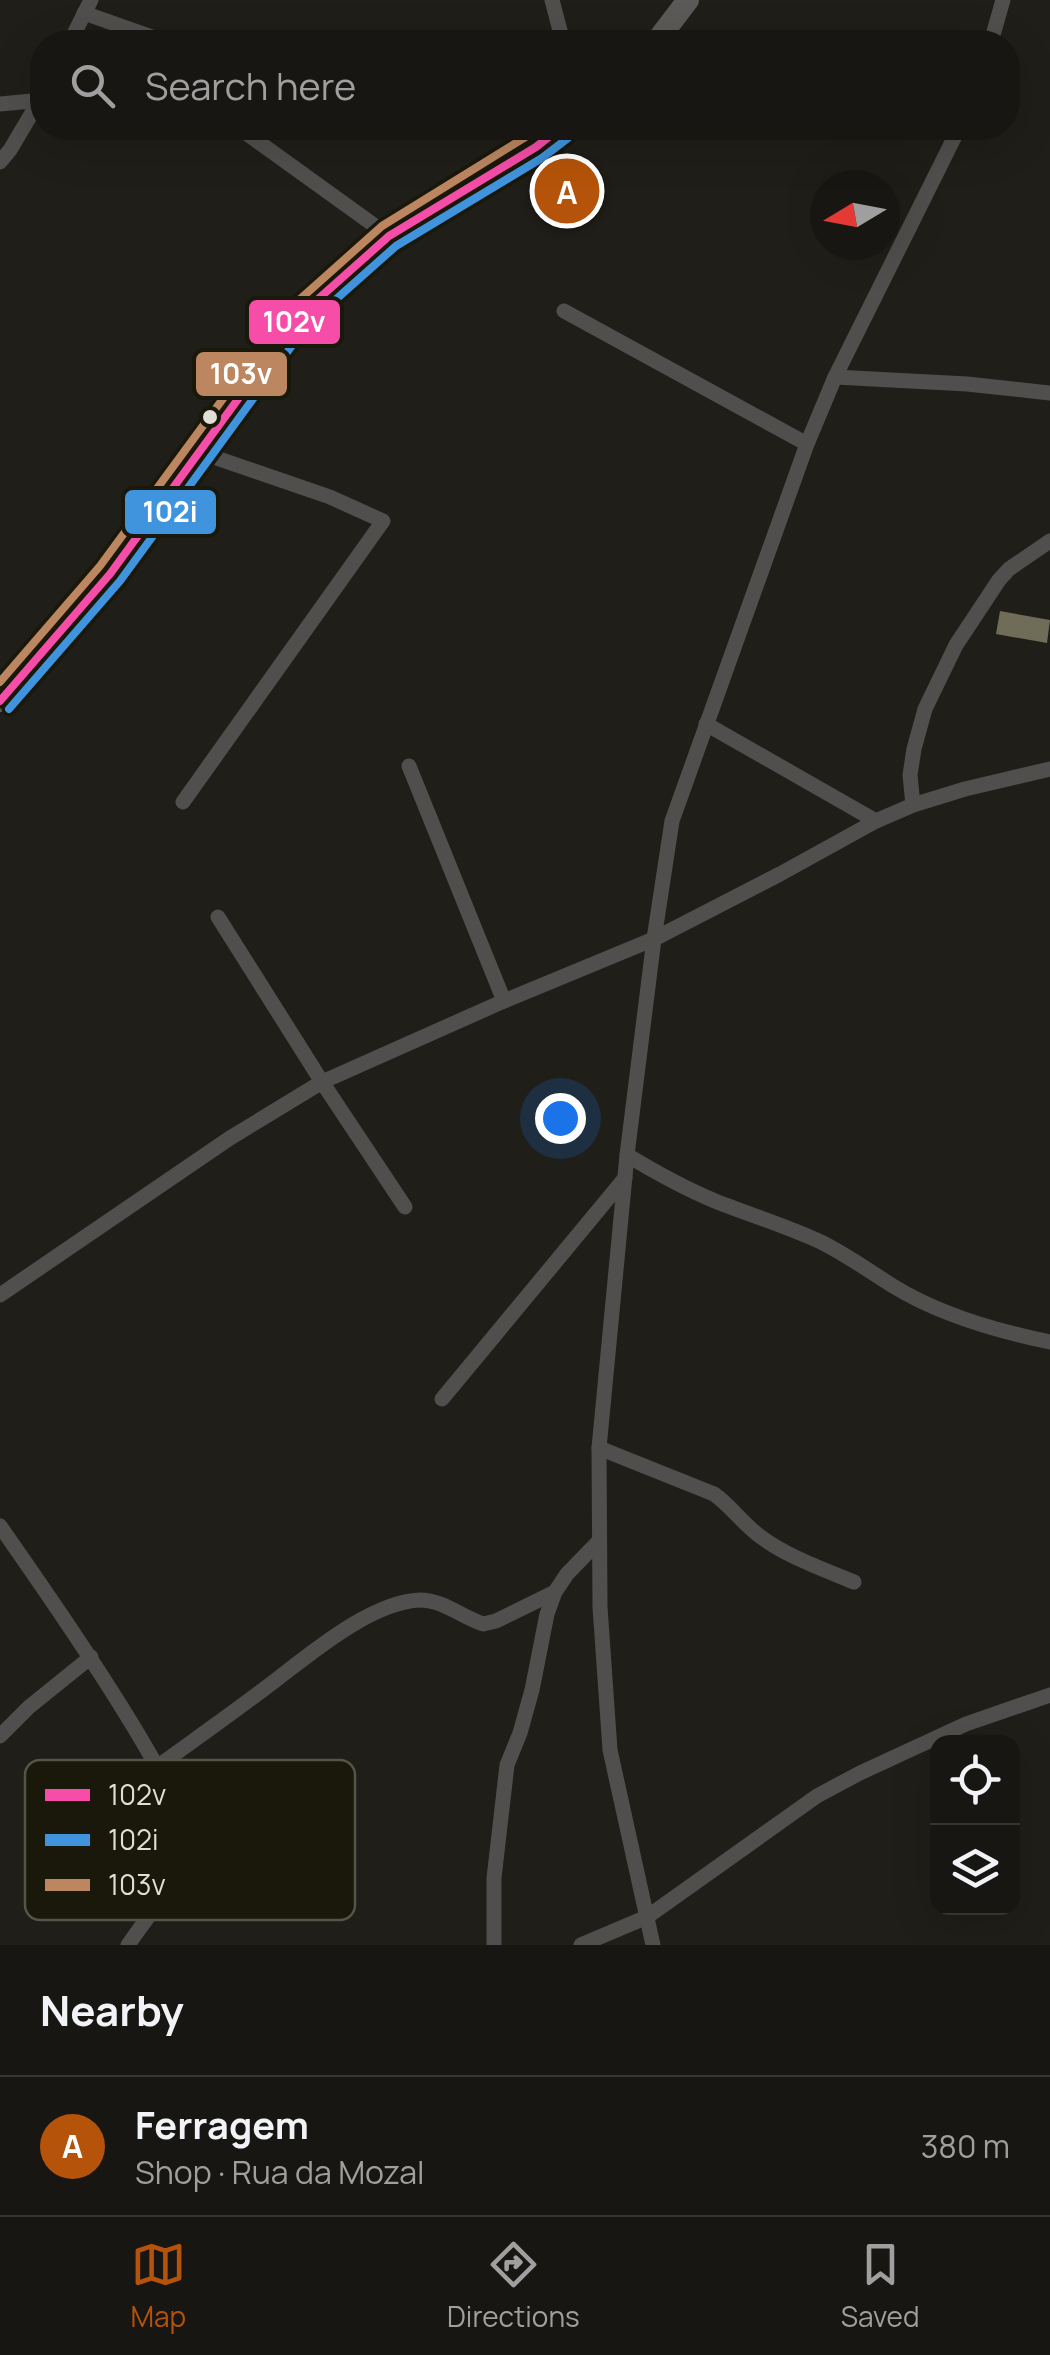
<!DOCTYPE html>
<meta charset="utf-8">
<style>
body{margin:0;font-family:Manrope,sans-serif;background:#252320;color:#f1f3f6}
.controls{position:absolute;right:30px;bottom:30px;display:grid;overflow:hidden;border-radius:20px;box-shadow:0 10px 40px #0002}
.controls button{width:90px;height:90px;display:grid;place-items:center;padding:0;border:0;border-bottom:2px solid #363532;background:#181612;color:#f1f3f6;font:50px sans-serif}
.compass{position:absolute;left:810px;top:170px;width:90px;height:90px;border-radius:50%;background:#181612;box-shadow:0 10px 40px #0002;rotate:260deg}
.you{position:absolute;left:560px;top:1118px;width:35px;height:35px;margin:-25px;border:8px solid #fff;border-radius:50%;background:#1a73e8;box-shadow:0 0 0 15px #1a73e833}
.badge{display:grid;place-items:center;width:65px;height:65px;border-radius:50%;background:#b45309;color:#fff;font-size:32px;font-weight:700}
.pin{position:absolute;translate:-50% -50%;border:5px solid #fff;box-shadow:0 2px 10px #0006}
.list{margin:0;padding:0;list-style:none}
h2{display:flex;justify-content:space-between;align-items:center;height:130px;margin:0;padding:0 40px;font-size:42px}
h2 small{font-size:32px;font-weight:400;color:#9f9f9f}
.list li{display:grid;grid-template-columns:65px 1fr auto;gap:30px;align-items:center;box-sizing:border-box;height:140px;padding:0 40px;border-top:2px solid #363532}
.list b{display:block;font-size:38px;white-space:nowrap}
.list p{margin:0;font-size:32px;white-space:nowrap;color:#9f9f9f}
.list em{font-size:32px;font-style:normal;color:#9f9f9f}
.icon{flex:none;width:55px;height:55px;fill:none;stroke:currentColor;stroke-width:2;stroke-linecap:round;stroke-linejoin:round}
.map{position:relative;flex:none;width:1050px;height:1945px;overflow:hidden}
.search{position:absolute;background:#181612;box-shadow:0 10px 40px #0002;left:30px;right:30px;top:30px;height:110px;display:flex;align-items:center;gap:25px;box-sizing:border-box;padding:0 35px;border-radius:40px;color:#9f9f9f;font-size:38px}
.sheet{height:270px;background:#181612}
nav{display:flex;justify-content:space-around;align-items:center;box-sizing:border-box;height:140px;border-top:2px solid #363532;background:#181612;font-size:28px;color:#9f9f9f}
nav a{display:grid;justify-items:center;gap:5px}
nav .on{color:#b45309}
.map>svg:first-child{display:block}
.building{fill:#6f6c58}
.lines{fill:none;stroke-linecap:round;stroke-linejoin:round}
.street{stroke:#504f4d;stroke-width:15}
.secondary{stroke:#5b5a58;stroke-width:22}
.bus-1-casing{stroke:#19180b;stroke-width:15}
.bus-2-casing{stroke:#19180b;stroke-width:15}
.bus-3-casing{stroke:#19180b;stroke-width:15}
.bus-1{stroke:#f54da8;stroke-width:8}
.bus-2{stroke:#4094de;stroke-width:8}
.bus-3{stroke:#bb8660;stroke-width:8}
.bus-dot{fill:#dfdfd6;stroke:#19180b;stroke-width:4}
.key{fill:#19180b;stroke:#545448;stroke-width:2.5}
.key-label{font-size:28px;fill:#dfdfd6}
.line-badge{stroke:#19180b;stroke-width:4}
.badge-label{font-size:28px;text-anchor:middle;font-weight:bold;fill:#fff}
</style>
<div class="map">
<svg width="1050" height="1945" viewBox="0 0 1050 1945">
<rect width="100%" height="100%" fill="#201e18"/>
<!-- building -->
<path class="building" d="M 1000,611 L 1050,620 L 1047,643 L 996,634 Z"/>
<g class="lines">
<!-- street -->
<g class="street">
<path d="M 552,0 L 563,42"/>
<path d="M 84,13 L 152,37 L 158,42"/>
<path d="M 70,42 L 91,0"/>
<path d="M 991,42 L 1003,0"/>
<path d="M 0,104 L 42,100"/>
<path d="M 239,128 L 389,236"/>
<path d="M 0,162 L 10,150 L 42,96"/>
<path d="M 564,311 L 807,444"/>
<path d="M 835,377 L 967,384 L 1050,393"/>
<path d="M 706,724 L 876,821"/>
<path d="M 409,766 L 504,1001"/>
<path d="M 183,802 L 383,521 L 330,497 L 199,452"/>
<path d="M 913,805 L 910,775 L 914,749 L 925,709 L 956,645 L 999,580 L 1009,569 L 1050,541"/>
<path d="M 218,917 L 322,1082 L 405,1207"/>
<path d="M 627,1155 C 655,1172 684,1188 715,1201 C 750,1215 787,1226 821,1242 C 847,1255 869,1271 893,1286 C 940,1315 996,1331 1050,1342"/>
<path d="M 0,1295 L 230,1138 L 322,1082 L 504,1001 L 654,939 L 780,874 L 876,821 L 913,805 L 965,789 L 1050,769"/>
<path d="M 442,1399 L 625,1178"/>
<path d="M 599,1448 L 714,1494 C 731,1506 743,1524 761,1537 C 788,1557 823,1569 854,1582"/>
<path d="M 0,1526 C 32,1572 205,1815 191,1858 C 187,1869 176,1880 169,1889 C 155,1908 141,1926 128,1945"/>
<path d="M 0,1736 L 29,1707 L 91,1657"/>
<path d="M 157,1767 C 190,1743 224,1719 256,1695 C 299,1664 366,1602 420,1600 C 443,1600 462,1617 483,1624 L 496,1621 L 555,1592"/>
<path d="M 494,1945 L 494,1878 L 507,1765 L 520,1733 L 532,1690 L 547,1614 L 555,1592 L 567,1574 L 599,1541"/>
<path d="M 581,1945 L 647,1917 L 817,1796 L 860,1773 L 966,1724 L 1050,1695"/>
<path d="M 653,1945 L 610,1750 L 600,1607 L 599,1448 L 627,1155 L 654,939 L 672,821 L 807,444 L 835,377 L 959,128"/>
</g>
<!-- secondary -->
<g class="secondary">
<path d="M 656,42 L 688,0"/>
<path d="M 0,701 L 110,574 L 298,317 L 389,236 L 536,147 L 560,128"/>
</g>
<!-- bus-1 casing -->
<g class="bus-1-casing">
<path id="bus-1" d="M 0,701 L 110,574 L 298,317 L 389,236 L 536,147 L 560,128"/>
</g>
<!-- bus-2 casing -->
<g class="bus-2-casing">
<path id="bus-2" d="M 9,709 L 120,581 L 307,325 L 396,246 L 542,158 L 568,138"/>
</g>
<!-- bus-3 casing -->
<g class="bus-3-casing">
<path id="bus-3" d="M 0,682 L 100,566 L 289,309 L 382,226 L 540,128"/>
</g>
<!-- bus-1 -->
<use href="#bus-1" class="bus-1"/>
<!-- bus-2 -->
<use href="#bus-2" class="bus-2"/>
<!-- bus-3 -->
<use href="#bus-3" class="bus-3"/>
</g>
<!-- markers -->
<circle class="bus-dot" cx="210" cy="417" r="9"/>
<!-- legend -->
<rect x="25" y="1760" width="330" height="160" rx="15" class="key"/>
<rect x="45" y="1789" width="45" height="12" fill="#f54da8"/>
<rect x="45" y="1834" width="45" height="12" fill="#4094de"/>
<rect x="45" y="1879" width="45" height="12" fill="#bb8660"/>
<g class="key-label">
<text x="108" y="1805">102v</text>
<text x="108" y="1850">102i</text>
<text x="108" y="1895">103v</text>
</g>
<g class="line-badge">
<rect x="247" y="298" width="95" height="48" rx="10" fill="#f54da8"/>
<rect x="194" y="350" width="95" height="48" rx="10" fill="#bb8660"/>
<rect x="123" y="488" width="95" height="48" rx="10" fill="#4094de"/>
</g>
<g class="badge-label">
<text x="294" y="332">102v</text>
<text x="241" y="384">103v</text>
<text x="170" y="522">102i</text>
</g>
</svg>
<div class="controls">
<button><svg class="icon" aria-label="locate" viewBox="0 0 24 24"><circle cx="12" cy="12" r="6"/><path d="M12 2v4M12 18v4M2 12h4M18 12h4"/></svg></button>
<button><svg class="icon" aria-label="layers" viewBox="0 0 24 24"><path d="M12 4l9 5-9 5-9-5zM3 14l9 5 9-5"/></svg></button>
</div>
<svg class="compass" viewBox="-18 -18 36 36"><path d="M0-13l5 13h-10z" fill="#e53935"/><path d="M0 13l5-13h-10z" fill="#9f9f9f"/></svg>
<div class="you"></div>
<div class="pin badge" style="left:567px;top:191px">A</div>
<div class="search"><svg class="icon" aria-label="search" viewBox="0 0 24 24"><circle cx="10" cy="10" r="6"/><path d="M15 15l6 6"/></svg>Search here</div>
</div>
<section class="sheet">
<h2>Nearby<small></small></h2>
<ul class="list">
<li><span class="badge">A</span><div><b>Ferragem</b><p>Shop · Rua da Mozal</p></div><em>380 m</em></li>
</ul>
</section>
<nav>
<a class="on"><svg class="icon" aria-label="map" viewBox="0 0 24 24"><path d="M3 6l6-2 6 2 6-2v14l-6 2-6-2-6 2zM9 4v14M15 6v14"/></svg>Map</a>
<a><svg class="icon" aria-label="directions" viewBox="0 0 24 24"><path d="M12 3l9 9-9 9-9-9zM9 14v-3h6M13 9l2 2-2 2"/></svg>Directions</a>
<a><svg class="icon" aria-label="saved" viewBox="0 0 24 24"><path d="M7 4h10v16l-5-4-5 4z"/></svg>Saved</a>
</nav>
